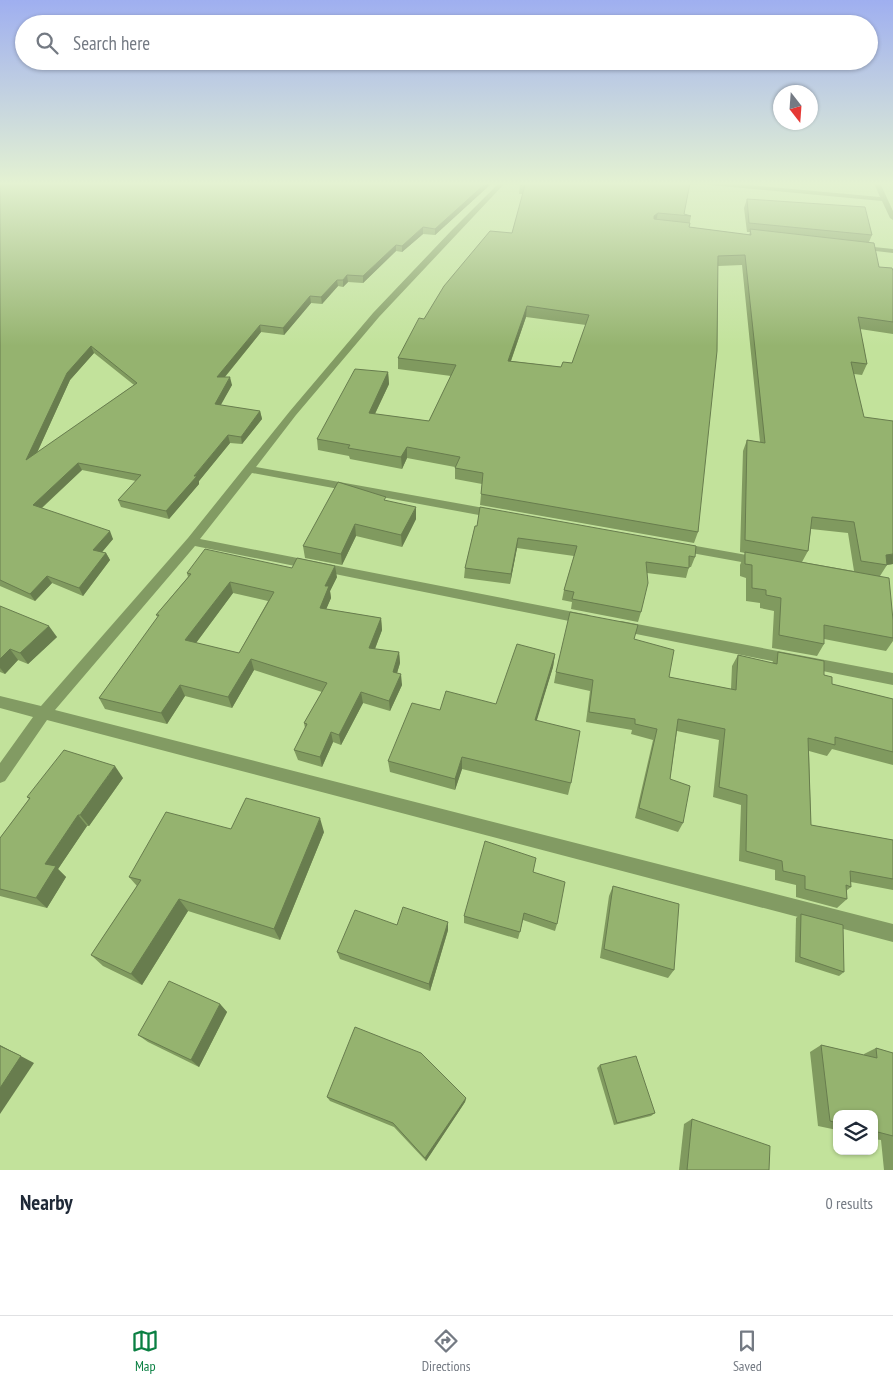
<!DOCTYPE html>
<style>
body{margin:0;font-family:"PT Sans Narrow",sans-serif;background:#f2f2f3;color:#1f2937}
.controls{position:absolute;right:15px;bottom:15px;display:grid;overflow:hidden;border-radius:10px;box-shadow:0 1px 4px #0004}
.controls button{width:45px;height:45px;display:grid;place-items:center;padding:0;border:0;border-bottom:1px solid #e0e1e3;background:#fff;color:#1f2937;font:25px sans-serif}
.compass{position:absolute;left:773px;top:85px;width:45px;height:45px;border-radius:50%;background:#fff;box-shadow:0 1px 4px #0004;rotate:163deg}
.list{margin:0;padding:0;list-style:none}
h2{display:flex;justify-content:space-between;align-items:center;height:65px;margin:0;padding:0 20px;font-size:21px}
h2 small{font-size:16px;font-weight:400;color:#747a83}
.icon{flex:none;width:28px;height:28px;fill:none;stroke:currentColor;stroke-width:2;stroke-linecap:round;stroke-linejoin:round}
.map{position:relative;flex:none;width:893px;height:1170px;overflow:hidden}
.search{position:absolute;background:#fff;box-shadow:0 1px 4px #0004;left:15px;right:15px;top:15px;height:55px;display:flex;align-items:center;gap:12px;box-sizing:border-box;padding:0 18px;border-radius:28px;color:#747a83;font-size:19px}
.sheet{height:145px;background:#fff}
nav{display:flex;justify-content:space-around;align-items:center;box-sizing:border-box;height:70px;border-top:1px solid #e0e1e3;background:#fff;font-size:14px;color:#747a83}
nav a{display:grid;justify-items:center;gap:2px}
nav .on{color:#0b8043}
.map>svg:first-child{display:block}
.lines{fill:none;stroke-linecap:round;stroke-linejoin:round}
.minor{fill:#829b63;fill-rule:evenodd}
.wall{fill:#809a5f;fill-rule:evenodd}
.shaded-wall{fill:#687d4e}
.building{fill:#95b36f;stroke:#687d4e;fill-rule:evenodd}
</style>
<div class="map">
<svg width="893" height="1170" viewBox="0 0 893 1170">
<rect width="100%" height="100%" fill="#c2e29b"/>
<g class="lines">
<!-- minor -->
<g class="minor">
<path d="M 499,183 L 505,183 L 379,317 L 296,415 L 256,467 L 495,510 L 501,514 L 499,517 L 495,518 L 252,473 L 200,539 L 584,614 L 589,615 L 591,619 L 589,623 L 584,624 L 195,546 L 55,710 L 893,924 L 893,942 L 47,720 L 5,781 L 0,783 L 0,763 L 33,717 L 0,708 L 0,696 L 41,706 L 188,538 L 290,411 L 373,313 L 451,231 Z"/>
<path d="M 708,183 L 726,183 L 880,197 L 874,183 L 880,183 L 893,211 L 893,220 L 890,218 L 882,201 L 711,185 Z"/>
<path d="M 855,245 L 893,249 L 893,253 L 858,249 L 855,249 Z"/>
<path d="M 679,543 L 758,557 L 764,561 L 758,565 L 675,550 L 673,547 Z"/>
<path d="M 621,621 L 893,673 L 893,685 L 621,631 L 616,630 L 614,626 L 616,622 Z"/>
</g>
</g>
<!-- wall -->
<g class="wall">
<path d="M 0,183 L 492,183 L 435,235 L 423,234 L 402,252 L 396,251 L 363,283 L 348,282 L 343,287 L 338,286 L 322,304 L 311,303 L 284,335 L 261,332 L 225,377 L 232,385 L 220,405 L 260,411 L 262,419 L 242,444 L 230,443 L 199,481 L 199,484 L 169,519 L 121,507 L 118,500 L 136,481 L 82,470 L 42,508 L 113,539 L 102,552 L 106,553 L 110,560 L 83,596 L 52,583 L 35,601 L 0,586 ZM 94,353 L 134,385 L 37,453 L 70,380 Z"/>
<path d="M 520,183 L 684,214 L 691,216 L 689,227 L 749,235 L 750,232 L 747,232 L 744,208 L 747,199 L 872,235 L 869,242 L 879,267 L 893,271 L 893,334 L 860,329 L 867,364 L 862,375 L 854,374 L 893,564 L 887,565 L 880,576 L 893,620 L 893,641 L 886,651 L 824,639 L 824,644 L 817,656 L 772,648 L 774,611 L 760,608 L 760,603 L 746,601 L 746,578 L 740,576 L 740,565 L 745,553 L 740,552 L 743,451 L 747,440 L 760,442 L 742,265 L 718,266 L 698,532 L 694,543 L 480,505 L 482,484 L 455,479 L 455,467 L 407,458 L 402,469 L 350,459 L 349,456 L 318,450 L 317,439 L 388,372 L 389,384 L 375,414 L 429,421 L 451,376 L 398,369 L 398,358 L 424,319 L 512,233 L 523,194 L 519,194 ZM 526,317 L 586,325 L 572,363 L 561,367 L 511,361 ZM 811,529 L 848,533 L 854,571 L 802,562 L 808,551 Z"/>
<path d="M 387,501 L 416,519 L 402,547 L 356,536 L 342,565 L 305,558 L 303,546 Z"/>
<path d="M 475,526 L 695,557 L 691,567 L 689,567 L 686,578 L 647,573 L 641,612 L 638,622 L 571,609 L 572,602 L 562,600 L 564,590 L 574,556 L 517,548 L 510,584 L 464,578 L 465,568 Z"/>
<path d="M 187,573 L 337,577 L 330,591 L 331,598 L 326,609 L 381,618 L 382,630 L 375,649 L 399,652 L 400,663 L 397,673 L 402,685 L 390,711 L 363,703 L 341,745 L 333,742 L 322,767 L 298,760 L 294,750 L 305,728 L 304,723 L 322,692 L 254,670 L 232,708 L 185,696 L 167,724 L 105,709 L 99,698 L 158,617 L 156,615 L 188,577 ZM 233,593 L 268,601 L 239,653 L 196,643 Z"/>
<path d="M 0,606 L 57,637 L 28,664 L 18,660 L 5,674 L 0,672 Z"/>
<path d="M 634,639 L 669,677 L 731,689 L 732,666 L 738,655 L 772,663 L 778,652 L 824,675 L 832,684 L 893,699 L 893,765 L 832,749 L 827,756 L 809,751 L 811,825 L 893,840 L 893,890 L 851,882 L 851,887 L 846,891 L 847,899 L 837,908 L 796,897 L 796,885 L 775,880 L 775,870 L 739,861 L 741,805 L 713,797 L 719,740 L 677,731 L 670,779 L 683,823 L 678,832 L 635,818 L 653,740 L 631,734 L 632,730 L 586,722 L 590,691 L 554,683 L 556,672 Z"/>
<path d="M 555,654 L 553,667 L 536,721 L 571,783 L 568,795 L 462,769 L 455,790 L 390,772 L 388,761 L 440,710 L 496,704 Z"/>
<path d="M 123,778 L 89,826 L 87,826 L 58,869 L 66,877 L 47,908 L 0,896 L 0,838 L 29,799 L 27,797 Z"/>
<path d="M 231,829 L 324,832 L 280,940 L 188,911 L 142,985 L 103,966 L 91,955 L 137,886 L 129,877 Z"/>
<path d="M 533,872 L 557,924 L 555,931 L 523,920 L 518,939 L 464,923 L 464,916 Z"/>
<path d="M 613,886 L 674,970 L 668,978 L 600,958 L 609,896 Z"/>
<path d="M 801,914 L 844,972 L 839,976 L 795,962 L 796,918 Z"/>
<path d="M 397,925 L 448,930 L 430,991 L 340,959 L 337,952 Z"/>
<path d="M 220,1004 L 227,1012 L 199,1067 L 148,1042 L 138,1035 Z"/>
<path d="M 821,1045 L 864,1055 L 864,1054 L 876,1048 L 893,1053 L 893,1170 L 884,1170 L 881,1140 L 874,1139 L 874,1114 L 837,1114 L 837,1130 L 818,1126 L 810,1052 Z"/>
<path d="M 600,1065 L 655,1113 L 651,1116 L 614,1125 L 597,1068 Z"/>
<path d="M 327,1097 L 466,1098 L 465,1102 L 426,1161 L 394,1127 L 330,1101 Z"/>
<path d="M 692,1119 L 769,1170 L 679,1170 L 684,1124 Z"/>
</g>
<!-- shaded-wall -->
<g class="shaded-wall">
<path d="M 486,183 L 492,183 L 435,235 L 435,229 Z"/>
<path d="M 658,213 L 656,222 L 652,225 L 654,216 Z"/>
<path d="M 423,227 L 423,234 L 402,252 L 402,246 Z"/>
<path d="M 396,245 L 396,251 L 363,283 L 363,276 Z"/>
<path d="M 347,275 L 348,282 L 343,287 L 343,280 Z"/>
<path d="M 337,280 L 338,286 L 322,304 L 321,297 Z"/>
<path d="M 310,296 L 311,303 L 284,335 L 283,328 Z"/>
<path d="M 527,306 L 526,317 L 507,372 L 508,361 Z"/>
<path d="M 260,325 L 261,332 L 219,384 L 217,377 Z"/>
<path d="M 91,346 L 94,353 L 70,380 L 30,468 L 26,460 L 67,373 Z"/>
<path d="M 388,372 L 389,384 L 370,424 L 369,413 Z"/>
<path d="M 230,377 L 232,385 L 217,412 L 215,404 Z"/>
<path d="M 260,411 L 262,419 L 242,444 L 241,437 Z"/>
<path d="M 228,435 L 230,443 L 199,481 L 199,484 L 169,519 L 166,511 Z"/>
<path d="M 407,447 L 407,458 L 402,469 L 401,457 Z"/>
<path d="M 78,463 L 82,470 L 37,512 L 33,505 Z"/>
<path d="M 416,507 L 416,519 L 402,547 L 401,535 Z"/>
<path d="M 355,524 L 356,536 L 342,565 L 341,554 Z"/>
<path d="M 110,531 L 113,539 L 97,558 L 93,550 Z"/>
<path d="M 518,538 L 517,548 L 510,584 L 511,574 Z"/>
<path d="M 106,553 L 110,560 L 83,596 L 79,588 Z"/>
<path d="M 893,554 L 893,564 L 886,565 L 886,555 Z"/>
<path d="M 335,566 L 337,577 L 330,591 L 331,598 L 322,619 L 320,608 L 325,586 Z"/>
<path d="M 47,576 L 52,583 L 35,601 L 30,594 Z"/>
<path d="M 230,582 L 233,593 L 190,651 L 185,640 Z"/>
<path d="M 381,618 L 382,630 L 371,659 L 369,648 Z"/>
<path d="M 49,626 L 57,637 L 28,664 L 20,653 Z"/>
<path d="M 10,649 L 18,660 L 5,674 L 0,668 L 0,659 Z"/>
<path d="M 399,652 L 400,663 L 394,683 L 393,672 Z"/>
<path d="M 555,654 L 553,667 L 533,733 L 535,720 Z"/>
<path d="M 251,659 L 254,670 L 232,708 L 228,697 Z"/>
<path d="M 401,674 L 402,685 L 390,711 L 389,701 Z"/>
<path d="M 180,685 L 185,696 L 167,724 L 161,713 Z"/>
<path d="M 361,692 L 363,703 L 341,745 L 339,735 Z"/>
<path d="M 331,732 L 333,742 L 322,767 L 320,757 Z"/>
<path d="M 462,757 L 462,769 L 455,790 L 455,779 Z"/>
<path d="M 115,766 L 123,778 L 89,826 L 80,815 Z"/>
<path d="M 78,815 L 87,826 L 58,869 L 66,877 L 47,908 L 36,898 L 45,864 Z"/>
<path d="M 320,818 L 324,832 L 280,940 L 274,929 Z"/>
<path d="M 179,899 L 188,911 L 142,985 L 131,974 Z"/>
<path d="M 448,922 L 448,930 L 430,991 L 429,984 Z"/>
<path d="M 220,1004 L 227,1012 L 199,1067 L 191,1060 Z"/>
<path d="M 0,1045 L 34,1063 L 0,1114 Z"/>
<path d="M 466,1098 L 465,1102 L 426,1161 L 425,1158 Z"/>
</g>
<!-- building -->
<g class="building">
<path d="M 0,183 L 486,183 L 435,229 L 423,227 L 402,246 L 396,245 L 363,276 L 347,275 L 343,280 L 337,280 L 321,297 L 310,296 L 283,328 L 260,325 L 217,377 L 230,377 L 215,404 L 260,411 L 241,437 L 228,435 L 194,476 L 197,476 L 166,511 L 118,500 L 141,475 L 78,463 L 33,505 L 110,531 L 93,550 L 106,553 L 79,588 L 47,576 L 30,594 L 0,580 ZM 91,346 L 137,383 L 26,460 L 67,373 Z"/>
<path d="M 520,183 L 690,183 L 684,214 L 691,216 L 658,213 L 654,216 L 654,219 L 690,223 L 689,227 L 751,235 L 750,229 L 874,243 L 879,267 L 892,268 L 893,271 L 893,322 L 858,317 L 867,364 L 851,362 L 864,417 L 893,421 L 893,554 L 886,555 L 887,565 L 861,561 L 854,522 L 812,517 L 808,551 L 745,540 L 747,440 L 765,443 L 745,255 L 718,256 L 717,351 L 698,532 L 481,494 L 483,473 L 455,468 L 460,457 L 407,447 L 401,457 L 348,448 L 350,445 L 317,439 L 355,369 L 388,372 L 369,413 L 429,421 L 456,365 L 398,358 L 419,318 L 424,319 L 444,286 L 490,231 L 512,233 L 525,185 L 520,185 ZM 527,306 L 589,315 L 572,363 L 563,362 L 561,367 L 508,361 Z"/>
<path d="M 747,199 L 865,207 L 872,235 L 749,223 Z"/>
<path d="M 338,482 L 386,497 L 384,500 L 416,507 L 401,535 L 355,524 L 341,554 L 303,546 Z"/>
<path d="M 480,507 L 696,546 L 695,557 L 689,556 L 689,568 L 646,562 L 648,583 L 641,612 L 572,599 L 574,592 L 564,590 L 577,546 L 518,538 L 511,574 L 465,568 L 475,526 L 477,526 Z"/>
<path d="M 205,549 L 292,568 L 297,558 L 335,566 L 325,586 L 329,586 L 320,608 L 381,618 L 369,648 L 399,652 L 393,672 L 401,674 L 389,701 L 361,692 L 339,735 L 331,732 L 320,757 L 294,750 L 307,724 L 304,723 L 327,683 L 251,659 L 228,697 L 180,685 L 161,713 L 99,698 L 159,615 L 156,615 L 191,574 L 187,573 ZM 230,582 L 274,592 L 239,653 L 185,640 Z"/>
<path d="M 745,552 L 889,578 L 893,620 L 893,638 L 824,625 L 824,644 L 779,635 L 781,598 L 766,595 L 766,590 L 752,588 L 752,565 L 745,564 Z"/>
<path d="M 0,606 L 49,626 L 20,653 L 10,649 L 0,659 Z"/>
<path d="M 570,612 L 638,625 L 634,639 L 674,650 L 669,677 L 736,690 L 738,655 L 777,664 L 778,652 L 824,661 L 824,675 L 832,677 L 832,684 L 893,699 L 893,752 L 835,737 L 835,745 L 808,738 L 811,825 L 893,840 L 893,879 L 850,871 L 851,887 L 846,885 L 847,899 L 805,889 L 805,876 L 783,871 L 782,861 L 746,851 L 747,795 L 719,787 L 725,729 L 678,719 L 670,779 L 690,786 L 683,823 L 639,808 L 657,729 L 635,724 L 635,719 L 589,712 L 593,680 L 556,672 Z"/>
<path d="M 517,644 L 555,654 L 535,720 L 580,731 L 571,783 L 462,757 L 455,779 L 388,761 L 412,703 L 440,710 L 446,691 L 496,704 Z"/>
<path d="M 64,750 L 115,766 L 80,815 L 78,815 L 45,864 L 56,866 L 36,898 L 0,889 L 0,838 L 30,798 L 27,797 Z"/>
<path d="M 246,798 L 320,818 L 274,929 L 179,899 L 131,974 L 91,955 L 141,880 L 129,877 L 166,812 L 231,829 Z"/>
<path d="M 485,841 L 536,858 L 533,872 L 565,882 L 557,924 L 524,913 L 520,932 L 464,916 Z"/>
<path d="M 613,886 L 679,904 L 674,970 L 604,949 Z"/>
<path d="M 403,907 L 448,922 L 429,984 L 337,952 L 355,910 L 397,925 Z"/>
<path d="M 801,914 L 843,925 L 844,972 L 800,957 Z"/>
<path d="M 169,981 L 220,1004 L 191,1060 L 138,1035 Z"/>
<path d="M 355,1027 L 421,1053 L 466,1098 L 425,1158 L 393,1123 L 327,1097 Z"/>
<path d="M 821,1045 L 877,1058 L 876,1048 L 893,1053 L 893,1136 L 874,1131 L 874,1114 L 837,1114 L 837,1123 L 830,1121 Z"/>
<path d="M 0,1046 L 21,1056 L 0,1088 Z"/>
<path d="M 636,1056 L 655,1113 L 617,1123 L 600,1065 Z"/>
<path d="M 692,1119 L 770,1146 L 769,1170 L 687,1170 Z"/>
</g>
<!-- sky -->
<linearGradient id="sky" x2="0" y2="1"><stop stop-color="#9faff0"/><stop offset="0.53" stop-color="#e4f2d2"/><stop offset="1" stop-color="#e4f2d2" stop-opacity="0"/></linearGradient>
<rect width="893" height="346" fill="url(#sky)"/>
</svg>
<div class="controls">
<button><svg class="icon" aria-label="layers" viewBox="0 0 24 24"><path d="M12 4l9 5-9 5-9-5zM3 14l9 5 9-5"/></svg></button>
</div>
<svg class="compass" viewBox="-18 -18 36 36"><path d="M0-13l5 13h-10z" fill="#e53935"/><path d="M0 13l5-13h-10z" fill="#747a83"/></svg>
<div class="search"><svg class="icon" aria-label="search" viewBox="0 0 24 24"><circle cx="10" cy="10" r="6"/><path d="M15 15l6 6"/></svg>Search here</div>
</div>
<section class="sheet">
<h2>Nearby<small>0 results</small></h2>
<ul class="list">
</ul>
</section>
<nav>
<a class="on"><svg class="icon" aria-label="map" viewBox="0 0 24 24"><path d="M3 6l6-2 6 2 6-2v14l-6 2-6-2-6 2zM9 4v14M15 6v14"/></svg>Map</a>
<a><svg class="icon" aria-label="directions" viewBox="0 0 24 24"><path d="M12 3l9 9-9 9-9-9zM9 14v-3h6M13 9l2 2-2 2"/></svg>Directions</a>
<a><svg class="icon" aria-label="saved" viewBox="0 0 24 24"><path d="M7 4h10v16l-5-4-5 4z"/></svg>Saved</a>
</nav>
